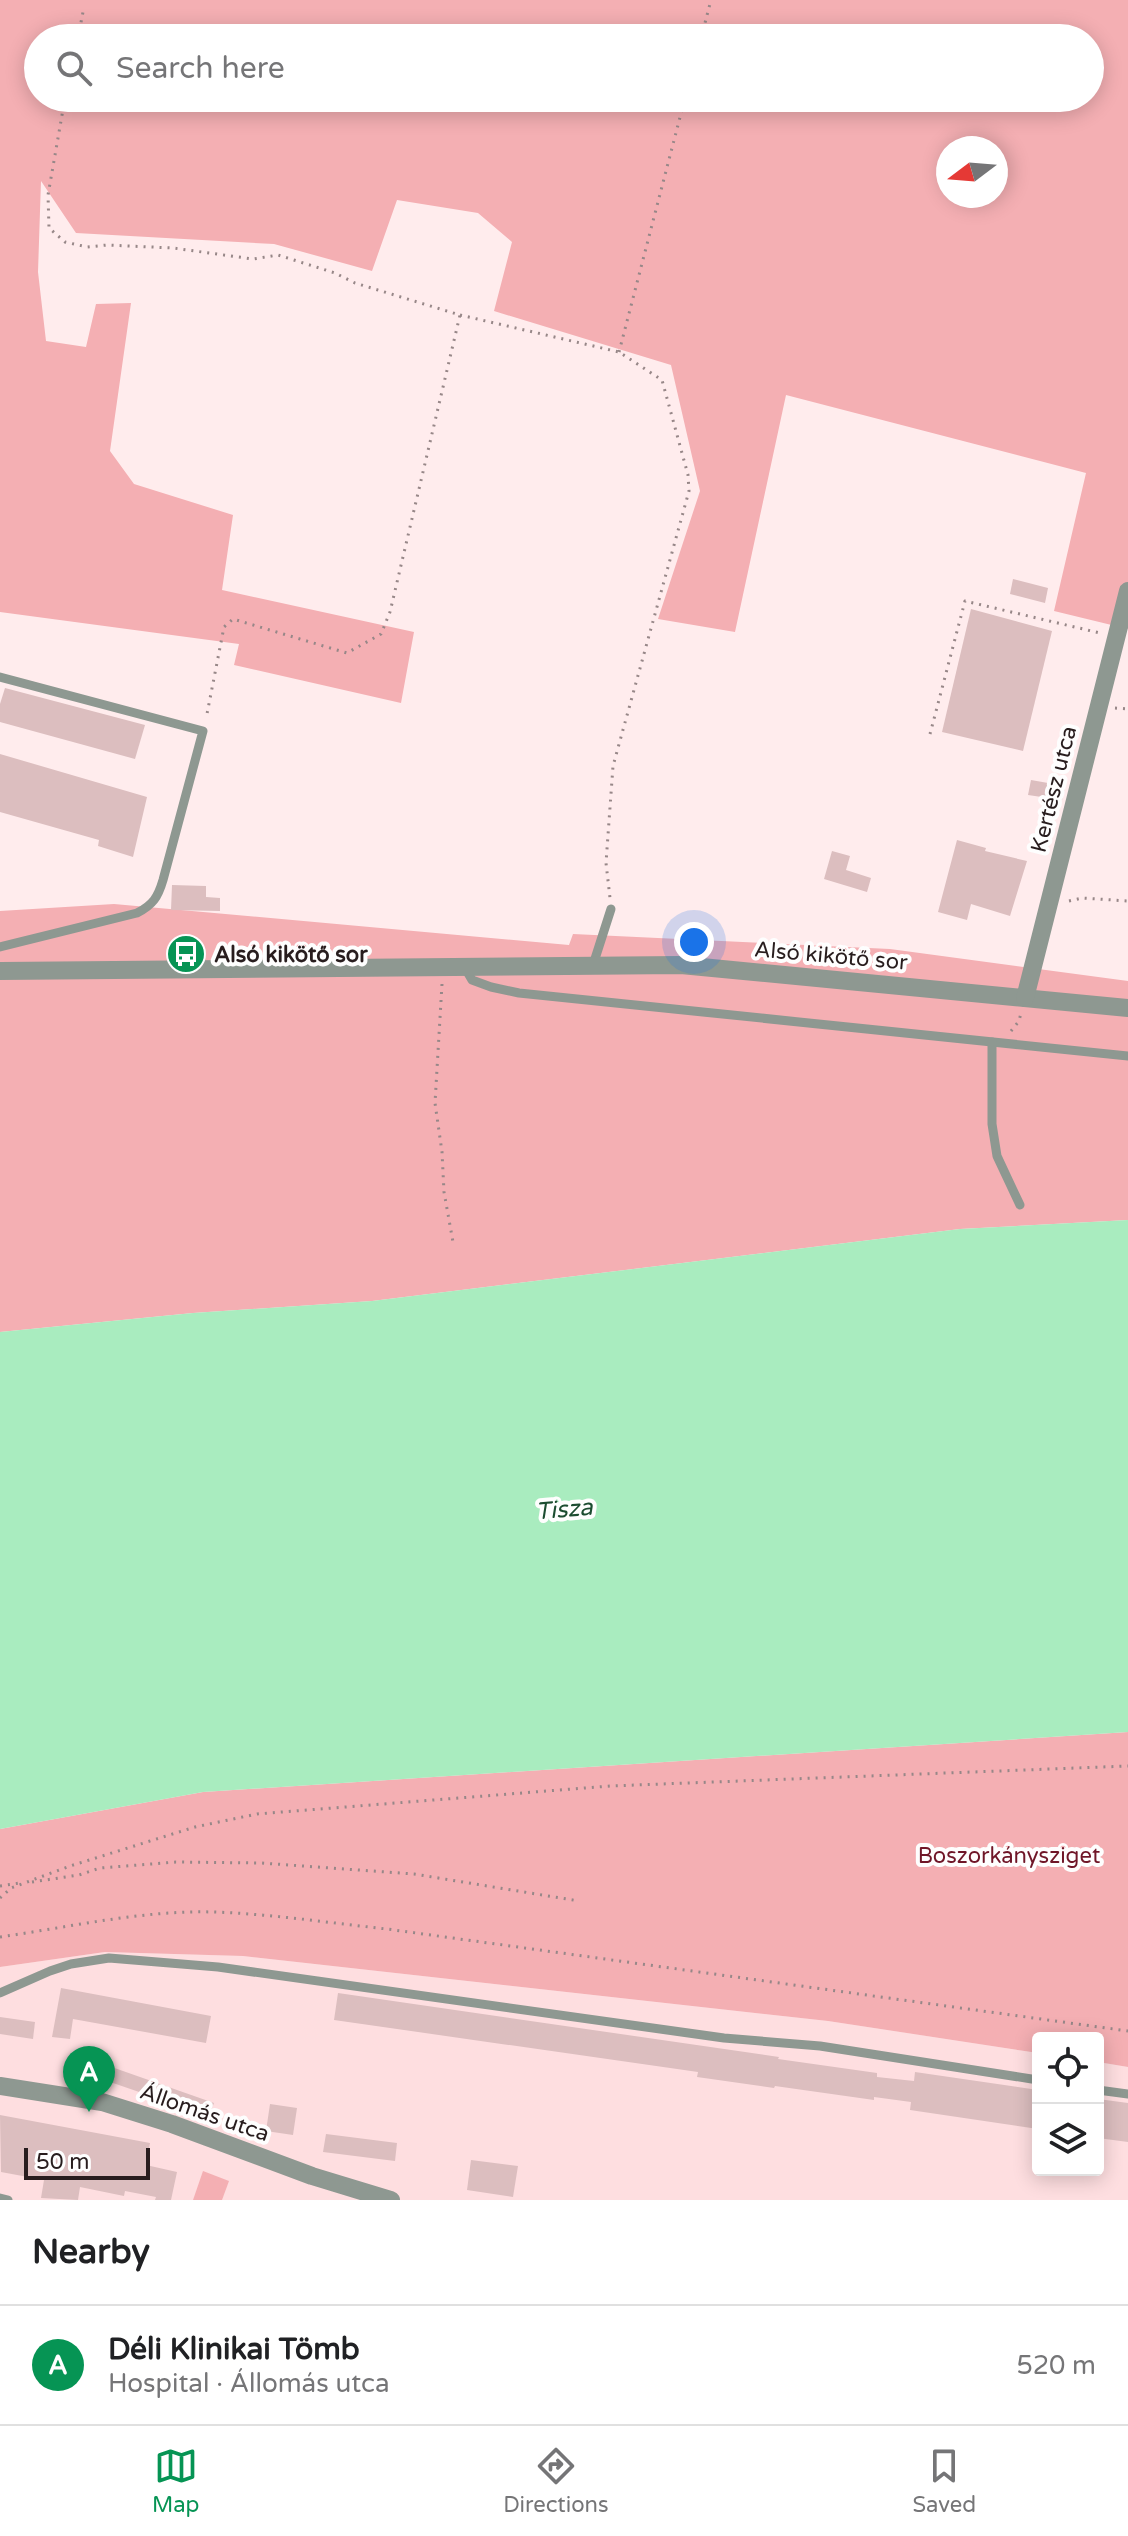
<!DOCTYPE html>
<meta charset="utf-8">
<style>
body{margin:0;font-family:"Varela Round",sans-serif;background:#f6f6f6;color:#202124}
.controls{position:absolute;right:24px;bottom:24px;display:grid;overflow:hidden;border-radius:8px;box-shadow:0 4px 20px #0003}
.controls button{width:72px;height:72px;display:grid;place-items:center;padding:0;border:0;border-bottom:2px solid #e0e0e0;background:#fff;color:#202124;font:40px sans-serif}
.compass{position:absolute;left:936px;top:136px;width:72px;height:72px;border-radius:50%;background:#fff;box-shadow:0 4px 20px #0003;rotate:254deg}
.scale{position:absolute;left:24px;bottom:20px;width:126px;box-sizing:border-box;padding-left:8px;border:4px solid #281d1e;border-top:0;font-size:22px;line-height:28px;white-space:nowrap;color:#281d1e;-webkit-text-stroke:6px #fefefe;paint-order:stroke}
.you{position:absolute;left:694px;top:942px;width:28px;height:28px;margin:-20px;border:6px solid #fff;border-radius:50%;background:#1a73e8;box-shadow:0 0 0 12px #1a73e833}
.badge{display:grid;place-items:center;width:52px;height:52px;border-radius:50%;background:#069454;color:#fff;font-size:26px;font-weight:700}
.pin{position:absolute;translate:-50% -66px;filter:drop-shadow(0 2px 4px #0008)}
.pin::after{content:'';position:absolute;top:42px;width:28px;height:24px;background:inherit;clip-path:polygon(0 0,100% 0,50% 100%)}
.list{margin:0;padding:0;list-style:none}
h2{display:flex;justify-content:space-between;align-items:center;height:104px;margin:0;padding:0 32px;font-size:34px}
h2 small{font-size:26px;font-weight:400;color:#757577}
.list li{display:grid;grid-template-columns:52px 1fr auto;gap:24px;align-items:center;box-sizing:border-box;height:120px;padding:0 32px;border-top:2px solid #e0e0e0}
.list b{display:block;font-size:30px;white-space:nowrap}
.list p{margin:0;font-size:26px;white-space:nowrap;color:#757577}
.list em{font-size:26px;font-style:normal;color:#757577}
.icon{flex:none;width:44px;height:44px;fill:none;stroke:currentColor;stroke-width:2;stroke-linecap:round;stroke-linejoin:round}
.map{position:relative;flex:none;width:1128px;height:2200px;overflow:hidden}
.search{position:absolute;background:#fff;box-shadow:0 4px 20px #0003;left:24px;right:24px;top:24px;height:88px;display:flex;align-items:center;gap:20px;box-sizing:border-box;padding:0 28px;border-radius:44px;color:#757577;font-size:30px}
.sheet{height:224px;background:#fff}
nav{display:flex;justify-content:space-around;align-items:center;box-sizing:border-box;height:112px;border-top:2px solid #e0e0e0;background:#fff;font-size:22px;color:#757577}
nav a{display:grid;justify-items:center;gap:4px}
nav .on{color:#069454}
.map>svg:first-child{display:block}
.built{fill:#fedee0}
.green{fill:#f4afb3;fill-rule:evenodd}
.water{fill:#a9ecbf}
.building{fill:#dcbebf}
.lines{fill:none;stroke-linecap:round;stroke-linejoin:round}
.path{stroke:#978788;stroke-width:3;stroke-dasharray:2 6;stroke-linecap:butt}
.lane{stroke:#8e9891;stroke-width:9}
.street{stroke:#8e9891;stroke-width:18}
.labels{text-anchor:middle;stroke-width:8;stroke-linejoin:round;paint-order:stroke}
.street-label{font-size:22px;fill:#281d1e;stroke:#fefefe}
.poi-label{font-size:22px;font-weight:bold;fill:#281d1e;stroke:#fefefe;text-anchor:start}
.park-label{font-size:22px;fill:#6f1628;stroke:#fefefe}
.water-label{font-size:24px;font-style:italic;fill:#1c4d31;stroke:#fefefe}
</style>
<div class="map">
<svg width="1128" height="2200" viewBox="0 0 1128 2200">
<rect width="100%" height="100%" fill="#ffeced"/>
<!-- built -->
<path class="built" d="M 105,1952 L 243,1956 L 828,2021 L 1038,2053 L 1038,2170 L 1098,2170 L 1098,2062 L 1128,2067 L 1128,2200 L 0,2200 L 0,1967 Z"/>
<!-- green -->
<g class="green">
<path d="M 0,0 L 1128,0 L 1128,629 L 1054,611 L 1086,473 L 786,395 L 735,632 L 658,619 L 700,491 L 671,365 L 494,311 L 512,242 L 478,213 L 397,200 L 372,271 L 274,244 L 76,233 L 41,181 L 38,272 L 46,341 L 86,347 L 96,304 L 131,303 L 110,451 L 134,484 L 233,515 L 222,590 L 414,632 L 401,703 L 234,665 L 239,644 L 0,612 ZM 38,38 L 1090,38 L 1090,98 L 38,98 ZM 948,148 L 996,148 L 996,196 L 948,196 Z"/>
<path d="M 114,904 L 569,945 L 573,934 L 890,949 L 1128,981 L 1128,1220 L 960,1229 L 372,1301 L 193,1313 L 0,1332 L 0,911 Z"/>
<path d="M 1128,1732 L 1128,2067 L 1098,2062 L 1098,2038 L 1038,2038 L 1038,2053 L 828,2021 L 243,1956 L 105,1952 L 0,1967 L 0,1829 L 203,1792 Z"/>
<path d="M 203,2171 L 229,2181 L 222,2200 L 193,2200 Z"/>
</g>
<!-- water -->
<path class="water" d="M 1128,1220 L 1128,1732 L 203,1792 L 0,1829 L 0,1332 L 193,1313 L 372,1301 L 960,1229 Z"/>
<!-- building -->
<g class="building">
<path d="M 1013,579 L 1048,588 L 1045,603 L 1010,594 Z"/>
<path d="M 971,609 L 1052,631 L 1023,751 L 942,732 Z"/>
<path d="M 5,688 L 145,725 L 135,759 L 0,722 L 0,704 Z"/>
<path d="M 0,754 L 147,797 L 133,857 L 98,846 L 99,840 L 0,812 Z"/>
<path d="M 1031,780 L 1065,786 L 1062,800 L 1028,795 Z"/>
<path d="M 957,840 L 986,848 L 985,851 L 1027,861 L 1010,916 L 971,904 L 967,920 L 938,912 Z"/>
<path d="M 832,851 L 850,856 L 846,870 L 871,878 L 867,892 L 824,879 Z"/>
<path d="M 172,885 L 206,886 L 206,897 L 220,898 L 220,911 L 171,910 Z"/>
<path d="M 61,1988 L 211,2016 L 206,2043 L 73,2019 L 70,2039 L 52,2037 Z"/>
<path d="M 338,1993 L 779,2057 L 778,2059 L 877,2073 L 877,2077 L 914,2081 L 915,2072 L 1038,2090 L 1038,2129 L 910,2110 L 911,2102 L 874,2097 L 874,2100 L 775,2086 L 774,2088 L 697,2077 L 698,2072 L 334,2020 Z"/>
<path d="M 0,2017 L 35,2022 L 33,2039 L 0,2034 Z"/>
<path d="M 86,2058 L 214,2103 L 209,2116 L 81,2072 Z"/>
<path d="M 1098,2099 L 1128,2103 L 1128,2142 L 1098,2138 Z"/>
<path d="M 270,2104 L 297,2108 L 293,2135 L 266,2131 Z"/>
<path d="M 0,2115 L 150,2143 L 146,2165 L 177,2172 L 171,2200 L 155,2200 L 156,2197 L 125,2191 L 124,2196 L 80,2187 L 78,2200 L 41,2198 L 44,2180 L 1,2172 Z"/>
<path d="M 326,2134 L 397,2143 L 395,2161 L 323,2152 Z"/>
<path d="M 471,2160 L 518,2166 L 513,2197 L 467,2190 Z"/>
</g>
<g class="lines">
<!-- path -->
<g class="path">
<path d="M 78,38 L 83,12"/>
<path d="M 701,38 L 711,0"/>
<path d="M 65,98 L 48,195 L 49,228 L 65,242 L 87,247 L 107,245 L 173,248 L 253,259 L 278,255 L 335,273 L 355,283 L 460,315 L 390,612 L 381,634 L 347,653 L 233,619 L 224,627 L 206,719"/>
<path d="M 460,315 L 619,352 L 662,380 L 688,475 L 689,491 L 613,766 L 606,863 L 610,898"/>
<path d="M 619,352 L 685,98"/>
<path d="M 1115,708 L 1128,709"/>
<path d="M 930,734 L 965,601 L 1100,633"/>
<path d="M 1069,901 L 1082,898 L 1128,901"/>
<path d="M 442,984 L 435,1103 L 442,1152 L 444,1192 L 453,1242"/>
<path d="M 1011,1031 L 1019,1021 L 1021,1013"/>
<path d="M 32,1882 L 79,1875 L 100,1868 L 176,1862 L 261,1863 L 414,1874 L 579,1901"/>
<path d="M 0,1886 L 20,1883"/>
<path d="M 0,1898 L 11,1888 L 70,1866 L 195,1827 L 257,1814 L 610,1786 L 1128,1766"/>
<path d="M 0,1937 C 70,1927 143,1910 214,1912 C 272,1914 330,1923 387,1929 L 1128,2031"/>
</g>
<!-- lane -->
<g class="lane">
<path d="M 0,677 L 203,731 L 163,880 C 158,897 153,905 137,913 L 0,947"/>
<path d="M 593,965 L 611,909"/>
<path d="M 465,968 L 472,980 L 491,987 L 519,993 L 1128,1056"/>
<path d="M 992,1042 L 992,1124 L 997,1156 L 1020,1205"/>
<path d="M 0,1993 L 50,1971 L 71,1964 L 109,1958 L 218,1967 L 724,2038 L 820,2046 L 1038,2080"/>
<path d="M 1098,2090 L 1128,2094"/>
<path d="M 0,2198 L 8,2200"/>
</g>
<!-- street -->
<g class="street">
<path d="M 0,971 L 681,965 L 1128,1008"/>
<path d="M 1025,998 L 1128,591"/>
<path d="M 0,2086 L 102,2102 L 172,2124 L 312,2176 L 391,2200"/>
</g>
</g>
<!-- icons -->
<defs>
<g id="bus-disc" transform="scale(2)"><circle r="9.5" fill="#069454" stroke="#fefefe"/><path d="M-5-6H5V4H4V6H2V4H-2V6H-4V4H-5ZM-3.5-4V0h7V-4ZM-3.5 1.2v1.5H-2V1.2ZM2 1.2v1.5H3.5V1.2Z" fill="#fff"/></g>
</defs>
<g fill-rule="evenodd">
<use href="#bus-disc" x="186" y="954"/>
</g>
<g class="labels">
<!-- street labels -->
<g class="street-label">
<text transform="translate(1053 789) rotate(-76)" y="8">Kertész utca</text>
<text transform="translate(831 955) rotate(5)" y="8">Alsó kikötő sor</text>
<text transform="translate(205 2112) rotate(19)" y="8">Állomás utca</text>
</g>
<!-- poi labels -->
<g class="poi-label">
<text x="214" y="962">Alsó kikötő sor</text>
</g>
<!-- park labels -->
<g class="park-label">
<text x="1009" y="1863">Boszorkánysziget</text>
</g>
<!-- water labels -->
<g class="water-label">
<text transform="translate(564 1509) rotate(-5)" y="8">Tisza</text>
</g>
</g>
</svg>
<div class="controls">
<button><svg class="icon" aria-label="locate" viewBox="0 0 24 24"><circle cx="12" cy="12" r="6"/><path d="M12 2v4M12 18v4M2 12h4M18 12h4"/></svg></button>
<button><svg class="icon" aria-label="layers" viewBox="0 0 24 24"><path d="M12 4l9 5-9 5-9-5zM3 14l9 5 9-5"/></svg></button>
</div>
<svg class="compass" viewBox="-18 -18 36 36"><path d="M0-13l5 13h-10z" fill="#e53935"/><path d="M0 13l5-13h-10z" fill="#757577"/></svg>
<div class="scale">50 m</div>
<div class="you"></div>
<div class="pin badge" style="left:89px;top:2112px">A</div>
<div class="search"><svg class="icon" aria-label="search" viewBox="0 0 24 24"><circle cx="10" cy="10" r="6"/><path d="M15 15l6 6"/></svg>Search here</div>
</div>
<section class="sheet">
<h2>Nearby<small></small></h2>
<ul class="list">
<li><span class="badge">A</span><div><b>Déli Klinikai Tömb</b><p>Hospital · Állomás utca</p></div><em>520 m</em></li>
</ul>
</section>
<nav>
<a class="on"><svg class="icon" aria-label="map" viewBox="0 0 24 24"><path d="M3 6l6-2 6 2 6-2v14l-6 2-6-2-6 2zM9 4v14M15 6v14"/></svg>Map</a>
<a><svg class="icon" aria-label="directions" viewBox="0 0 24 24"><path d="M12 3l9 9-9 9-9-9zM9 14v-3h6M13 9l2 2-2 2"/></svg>Directions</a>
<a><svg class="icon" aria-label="saved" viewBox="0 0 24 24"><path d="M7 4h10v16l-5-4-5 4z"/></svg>Saved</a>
</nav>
